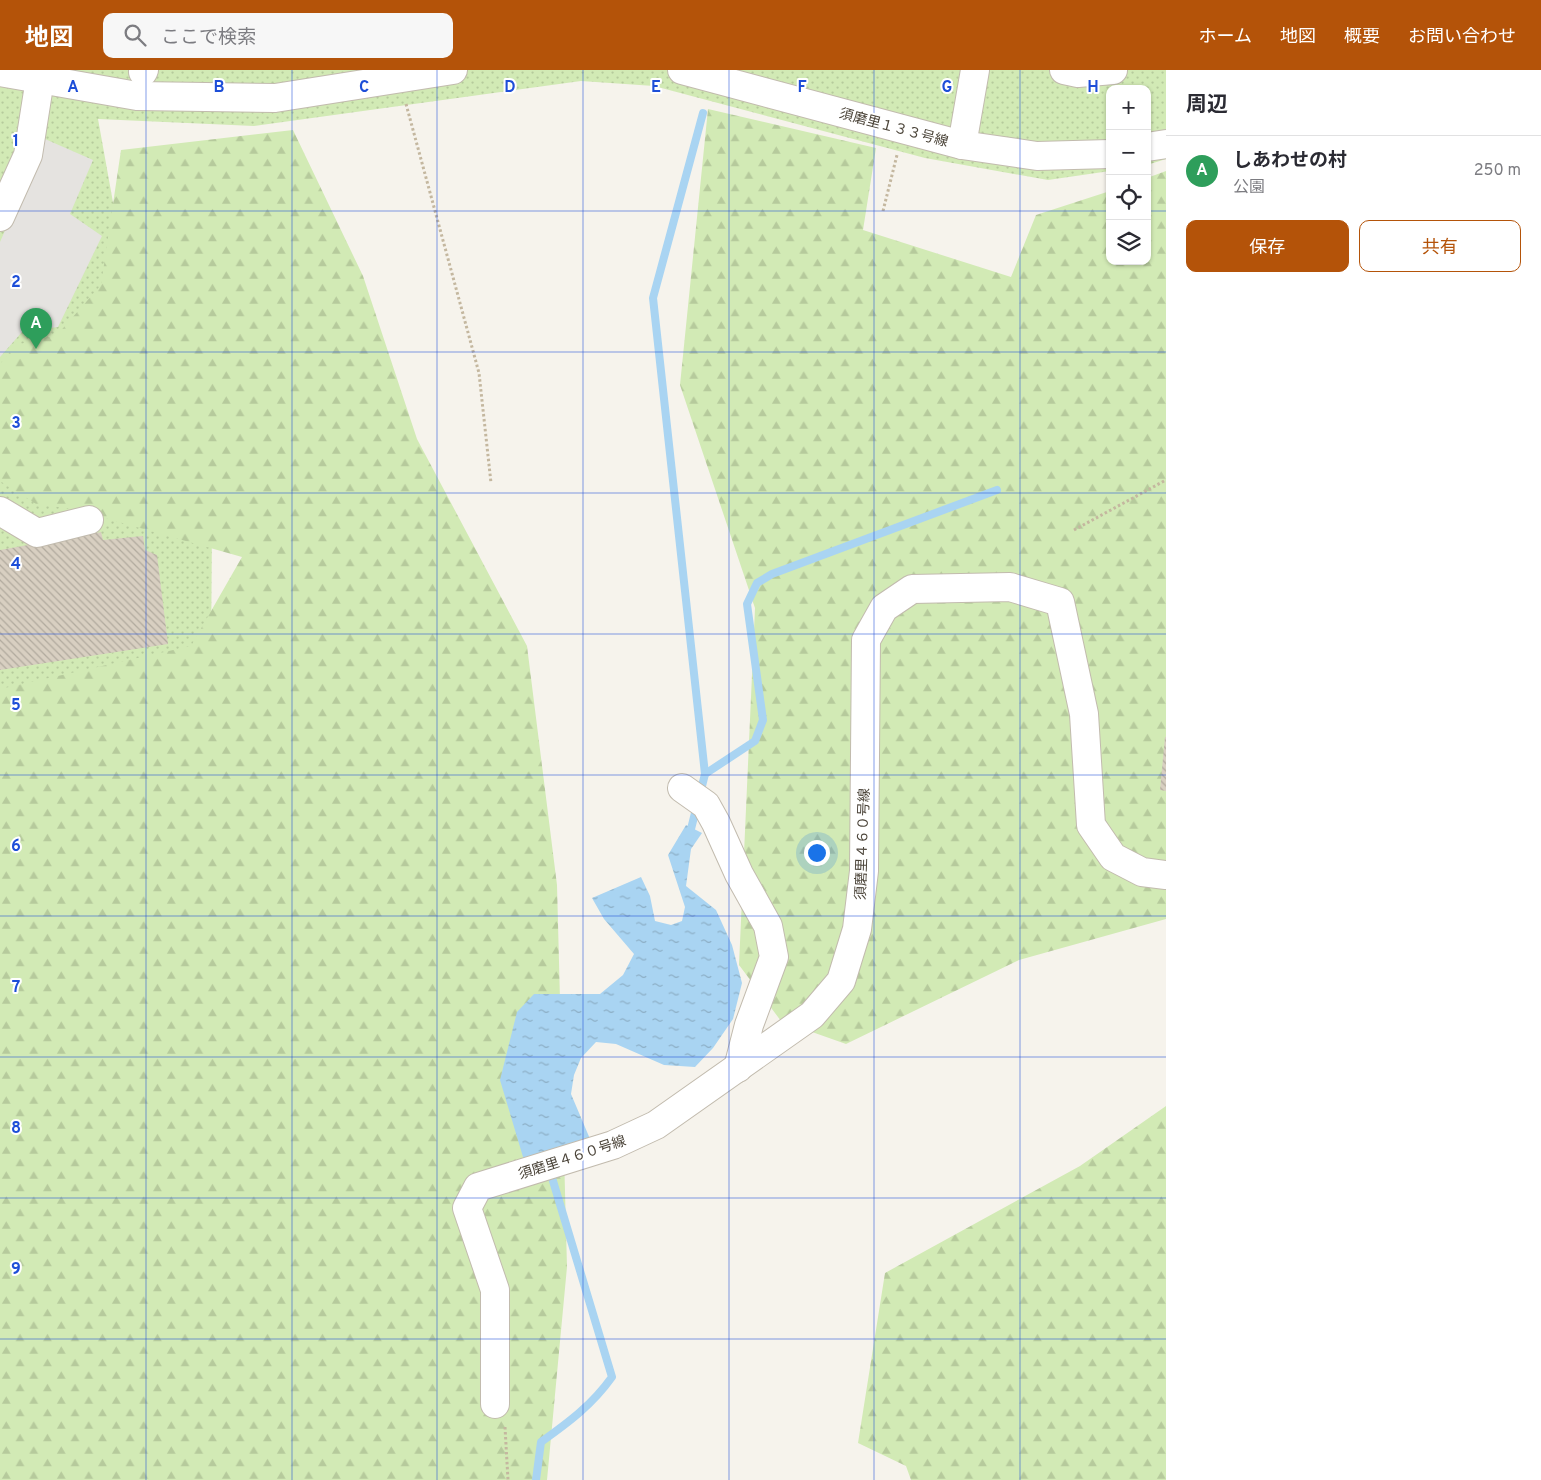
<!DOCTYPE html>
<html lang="ja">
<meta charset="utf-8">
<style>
body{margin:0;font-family:Overpass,"Noto Sans JP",sans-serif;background:#f7f7f7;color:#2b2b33}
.controls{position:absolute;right:15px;top:15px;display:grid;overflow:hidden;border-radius:10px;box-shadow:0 1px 4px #0004}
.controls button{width:45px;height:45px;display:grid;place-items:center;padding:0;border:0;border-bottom:1px solid #e1e1e2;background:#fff;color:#2b2b33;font:25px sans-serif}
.you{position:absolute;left:816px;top:782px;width:18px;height:18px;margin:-12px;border:4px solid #fff;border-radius:50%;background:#1a73e8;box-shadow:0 0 0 8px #1a73e833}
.badge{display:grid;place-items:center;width:32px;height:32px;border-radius:50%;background:#b45309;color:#fff;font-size:16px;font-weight:700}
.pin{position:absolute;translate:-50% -41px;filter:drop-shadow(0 1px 2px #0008)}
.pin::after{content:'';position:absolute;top:26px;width:18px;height:15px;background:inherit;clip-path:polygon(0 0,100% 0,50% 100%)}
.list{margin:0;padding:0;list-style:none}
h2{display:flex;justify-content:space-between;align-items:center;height:65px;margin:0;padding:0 20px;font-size:21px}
h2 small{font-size:16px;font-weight:400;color:#7c7c81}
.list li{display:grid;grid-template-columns:32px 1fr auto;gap:15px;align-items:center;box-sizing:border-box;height:70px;padding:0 20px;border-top:1px solid #e1e1e2}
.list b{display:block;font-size:19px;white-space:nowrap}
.list p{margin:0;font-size:16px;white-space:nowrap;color:#7c7c81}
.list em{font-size:16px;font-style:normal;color:#7c7c81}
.actions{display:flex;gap:10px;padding:15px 20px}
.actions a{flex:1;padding:11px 0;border:1px solid #b45309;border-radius:10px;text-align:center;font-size:18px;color:#b45309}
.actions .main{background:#b45309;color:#fff}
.icon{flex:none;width:28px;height:28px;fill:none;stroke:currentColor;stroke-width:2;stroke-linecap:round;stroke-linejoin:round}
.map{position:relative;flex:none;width:1166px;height:1410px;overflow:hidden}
header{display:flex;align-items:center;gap:30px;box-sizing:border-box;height:70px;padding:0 25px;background:#b45309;color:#fff}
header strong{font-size:24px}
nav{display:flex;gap:28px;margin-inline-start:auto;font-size:18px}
.search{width:350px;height:45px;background:#f7f7f7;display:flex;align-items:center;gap:12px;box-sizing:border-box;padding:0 18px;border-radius:10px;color:#7c7c81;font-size:19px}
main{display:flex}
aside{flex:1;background:#fff}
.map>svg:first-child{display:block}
.grass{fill:url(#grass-dots)}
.forest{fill:url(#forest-firs)}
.parking{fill:#e5e3e0}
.water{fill:url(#water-ripples)}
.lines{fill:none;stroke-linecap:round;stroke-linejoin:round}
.stream{stroke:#a9d4f2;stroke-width:8}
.building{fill:url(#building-back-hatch)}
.minor-casing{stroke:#c2bbae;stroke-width:30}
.path{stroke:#c4b79f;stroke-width:3;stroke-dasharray:2.5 2.5;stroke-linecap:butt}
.minor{stroke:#fff;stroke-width:28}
.grid{fill:none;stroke:#1d4ed8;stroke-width:1;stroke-opacity:0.55}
.labels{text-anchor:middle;stroke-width:4;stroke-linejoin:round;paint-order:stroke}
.street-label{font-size:14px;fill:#4b4439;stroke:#fff}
.grid-label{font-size:16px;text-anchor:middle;font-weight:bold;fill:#1d4ed8;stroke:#fff;stroke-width:4;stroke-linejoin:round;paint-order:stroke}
</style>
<header>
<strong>地図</strong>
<div class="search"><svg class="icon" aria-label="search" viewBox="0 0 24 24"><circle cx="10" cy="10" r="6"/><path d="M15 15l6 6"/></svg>ここで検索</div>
<nav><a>ホーム</a><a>地図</a><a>概要</a><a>お問い合わせ</a></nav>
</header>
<main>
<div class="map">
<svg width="1166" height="1410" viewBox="0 0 1166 1410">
<defs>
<pattern id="grass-dots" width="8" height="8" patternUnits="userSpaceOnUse" patternTransform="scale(1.25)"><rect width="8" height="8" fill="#d2eab5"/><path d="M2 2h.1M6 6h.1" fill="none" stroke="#b6ca9c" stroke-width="1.8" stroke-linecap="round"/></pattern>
<pattern id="forest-firs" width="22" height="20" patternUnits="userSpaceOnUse" patternTransform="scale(1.25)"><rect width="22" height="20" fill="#d2eab5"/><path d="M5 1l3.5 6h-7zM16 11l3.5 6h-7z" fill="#b6ca9c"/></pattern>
<pattern id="water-ripples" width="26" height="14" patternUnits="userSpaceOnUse" patternTransform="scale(1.25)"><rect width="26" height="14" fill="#a9d4f2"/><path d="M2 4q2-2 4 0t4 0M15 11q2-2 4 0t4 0" fill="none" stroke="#8caec5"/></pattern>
<pattern id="building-back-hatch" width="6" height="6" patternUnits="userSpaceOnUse" patternTransform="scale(1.25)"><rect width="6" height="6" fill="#d8cfc1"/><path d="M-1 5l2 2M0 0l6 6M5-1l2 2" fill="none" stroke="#b1aa9e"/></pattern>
</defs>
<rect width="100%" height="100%" fill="#f6f3ec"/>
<!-- grass -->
<path class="grass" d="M 0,0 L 1166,0 L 1166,89 L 1147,95 L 1147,19 L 1110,19 L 1110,101 L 1048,110 L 925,88 L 654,16 L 581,11 L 254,56 L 98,49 L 125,199 L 212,451 L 211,592 L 0,664 Z"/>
<!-- forest -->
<g class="forest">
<path d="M 708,39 L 876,78 L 863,160 L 1011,207 L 1036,145 L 1110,121 L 1110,191 L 1147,191 L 1147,108 L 1166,101 L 1166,849 L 1019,890 L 846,974 L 781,951 L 739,895 L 755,538 L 680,315 Z"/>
<path d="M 293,60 L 363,206 L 417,369 L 527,576 L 557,815 L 567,1197 L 547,1410 L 0,1410 L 0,619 L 191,576 L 242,487 L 73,439 L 36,434 L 0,411 L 0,294 L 16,275 L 57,265 L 101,215 L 121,80 Z"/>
<path d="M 1166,1036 L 1166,1410 L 911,1410 L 906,1396 L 858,1373 L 885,1203 L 1080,1096 Z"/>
</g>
<!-- parking -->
<path class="parking" d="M 45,69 L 93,90 L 70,144 L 102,166 L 58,257 L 22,262 L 0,287 L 0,172 Z"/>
<!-- water -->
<path class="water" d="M 686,755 L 702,763 L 691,779 L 686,816 L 716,840 L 732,875 L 742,913 L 733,949 L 713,978 L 695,997 L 664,995 L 616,974 L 596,972 L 581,988 L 574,1005 L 571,1024 L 593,1076 L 526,1097 L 500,1010 L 517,942 L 534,924 L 600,924 L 623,905 L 634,884 L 604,849 L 592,828 L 641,807 L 650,826 L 655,851 L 671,855 L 682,851 L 685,837 L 668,785 Z"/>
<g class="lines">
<!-- stream -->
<g class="stream">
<path d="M 703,43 L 653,228 L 705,704"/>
<path d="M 700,724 L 705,704 L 755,671 L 763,650 L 747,534 L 757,513 L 772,504 L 997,420"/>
<path d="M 689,767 L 697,735"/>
<path d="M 536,1410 L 541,1372 C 569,1352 592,1335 612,1307 L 550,1101"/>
</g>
</g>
<!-- building -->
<g class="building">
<path d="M 101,462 L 103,470 L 143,466 L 145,480 L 157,485 L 168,574 L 0,600 L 0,480 Z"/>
<path d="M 1165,667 L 1166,667 L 1166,721 L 1160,720 Z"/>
</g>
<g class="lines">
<!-- minor casing -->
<g class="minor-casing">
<g id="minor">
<path d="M 682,0 L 962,75 L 1037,86 L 1110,84"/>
<path d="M 1064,0 L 1078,3 L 1113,0"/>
<path d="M 0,2 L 137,26 L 275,28 L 453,0"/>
<path d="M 143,2 L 144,0"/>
<path d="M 962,75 L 975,0"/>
<path d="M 1147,77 L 1166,74"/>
<path d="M 0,147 L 28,85 L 40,9"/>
<path d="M 0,441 L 37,463 L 89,450"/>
<path d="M 682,718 L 706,735 L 716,753 L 739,804 L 768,856 L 774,887 L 749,955 L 738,998"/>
<path d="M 495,1334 L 495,1220 L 467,1138 L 478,1117 L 613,1075 L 656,1055 L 812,945 L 841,911 L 857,859 L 864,801 L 866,570 L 884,538 L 912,519 L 1010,517 L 1060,532 L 1084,644 L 1091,755 L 1113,787 L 1142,802 L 1166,805"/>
</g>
</g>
<!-- path -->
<g class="path">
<path d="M 406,34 L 479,303 L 491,413"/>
<path d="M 883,141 L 897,85"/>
<path d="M 1074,460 L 1166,410"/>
<path d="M 505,1357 L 508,1410"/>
</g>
<!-- minor -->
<use href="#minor" class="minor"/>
</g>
<!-- grid -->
<path class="grid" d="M 146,0 L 146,1410M 292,0 L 292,1410M 437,0 L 437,1410M 583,0 L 583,1410M 729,0 L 729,1410M 874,0 L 874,1410M 1020,0 L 1020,1410M 0,141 L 1110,141M 1147,141 L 1166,141M 0,282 L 1166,282M 0,423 L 1166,423M 0,564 L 1166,564M 0,705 L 1166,705M 0,846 L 1166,846M 0,987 L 1166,987M 0,1128 L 1166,1128M 0,1269 L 1166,1269"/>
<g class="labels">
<!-- street labels -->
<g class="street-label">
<text transform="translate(894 57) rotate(15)" y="5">須磨里１３３号線</text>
<text transform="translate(862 774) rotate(-88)" y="5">須磨里４６０号線</text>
<text transform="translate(572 1087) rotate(-18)" y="5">須磨里４６０号線</text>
</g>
</g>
<g class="grid-label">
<text x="73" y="22">A</text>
<text x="219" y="22">B</text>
<text x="364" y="22">C</text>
<text x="510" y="22">D</text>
<text x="656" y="22">E</text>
<text x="802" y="22">F</text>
<text x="947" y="22">G</text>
<text x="1093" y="22">H</text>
<text x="16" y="76">1</text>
<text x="16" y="217">2</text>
<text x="16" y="358">3</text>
<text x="16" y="499">4</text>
<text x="16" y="640">5</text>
<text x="16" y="781">6</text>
<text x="16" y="922">7</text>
<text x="16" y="1063">8</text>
<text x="16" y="1204">9</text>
</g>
</svg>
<div class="controls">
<button>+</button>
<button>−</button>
<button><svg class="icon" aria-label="locate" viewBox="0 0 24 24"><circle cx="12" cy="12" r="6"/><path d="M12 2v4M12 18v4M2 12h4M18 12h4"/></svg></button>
<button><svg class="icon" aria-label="layers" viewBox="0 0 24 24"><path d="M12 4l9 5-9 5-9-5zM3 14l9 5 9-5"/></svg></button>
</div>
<div class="you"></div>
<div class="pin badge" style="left:36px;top:279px;background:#2e9e5b">A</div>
</div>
<aside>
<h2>周辺<small></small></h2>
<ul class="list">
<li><span class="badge" style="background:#2e9e5b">A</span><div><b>しあわせの村</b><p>公園</p></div><em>250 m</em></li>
</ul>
<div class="actions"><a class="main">保存</a><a>共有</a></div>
</aside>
</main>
